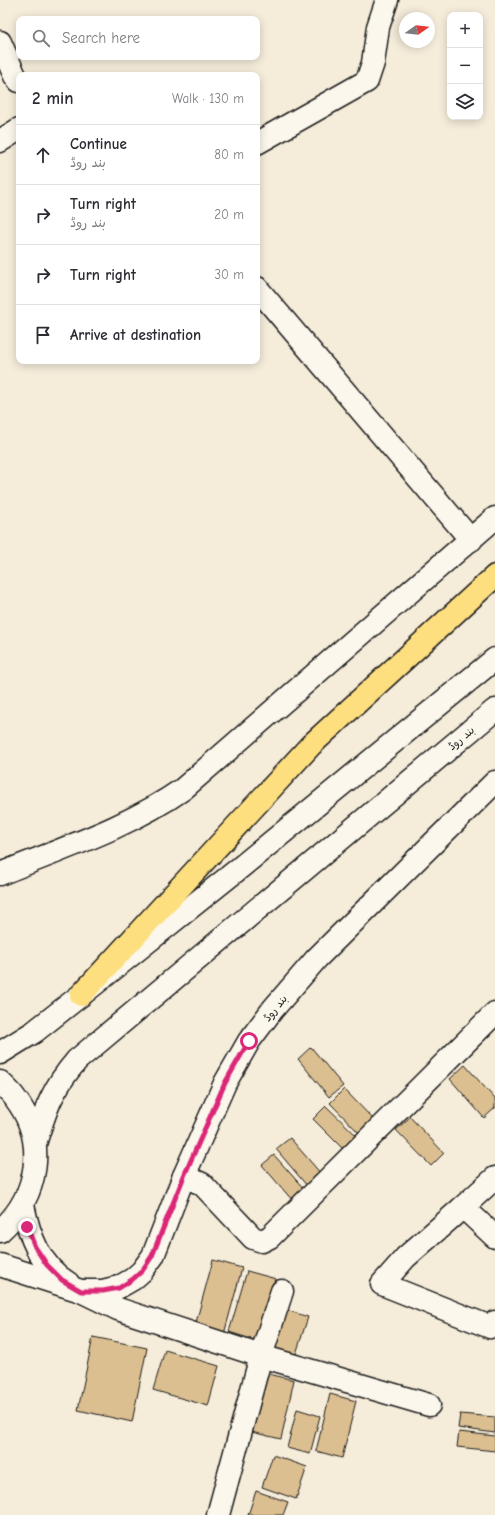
<!DOCTYPE html>
<meta charset="utf-8">
<style>
body{margin:0;font-family:"Comic Neue","Playpen Sans Arabic",sans-serif;background:#f7f7f7;color:#2b2b33}
.controls{position:absolute;right:12px;top:12px;display:grid;overflow:hidden;border-radius:8px;box-shadow:0 2px 10px #0003}
.controls button{width:36px;height:36px;display:grid;place-items:center;padding:0;border:0;border-bottom:1px solid #e1e1e2;background:#fff;color:#2b2b33;font:20px sans-serif}
.compass{position:absolute;left:399px;top:12px;width:36px;height:36px;border-radius:50%;background:#fff;box-shadow:0 2px 10px #0003;rotate:75deg}
.stop{position:absolute;width:12px;height:12px;margin:-9px;border:3px solid #db2777;border-radius:50%;background:#fff}
.stop.end{background:#db2777;border-color:#fff;box-shadow:0 1px 4px #0008}
.list{margin:0;padding:0;list-style:none}
h2{display:flex;justify-content:space-between;align-items:center;height:52px;margin:0;padding:0 16px;font-size:17px}
h2 small{font-size:13px;font-weight:400;color:#7c7c81}
.list li{display:grid;grid-template-columns:26px 1fr auto;gap:12px;align-items:center;box-sizing:border-box;height:60px;padding:0 16px;border-top:1px solid #e1e1e2}
.list b{display:block;font-size:15px;white-space:nowrap}
.list p{margin:0;font-size:13px;white-space:nowrap;color:#7c7c81}
.list em{font-size:13px;font-style:normal;color:#7c7c81}
.icon{flex:none;width:22px;height:22px;fill:none;stroke:currentColor;stroke-width:2;stroke-linecap:round;stroke-linejoin:round}
.map{position:relative;flex:none;width:495px;height:1515px;overflow:hidden}
.search{position:absolute;background:#fff;box-shadow:0 2px 10px #0003;left:16px;top:16px;width:244px;height:44px;display:flex;align-items:center;gap:10px;box-sizing:border-box;padding:0 14px;border-radius:8px;color:#7c7c81;font-size:15px}
.panel{position:absolute;background:#fff;box-shadow:0 2px 10px #0003;left:16px;top:72px;width:244px;height:292px;border-radius:8px}
.map>svg:first-child{display:block}
.building{fill:#dcbf90;stroke:#1c1c1c}
.lines{fill:none;stroke-linecap:round;stroke-linejoin:round}
.minor-casing{stroke:#1c1c1c;stroke-width:25}
.tertiary-casing{stroke:#1c1c1c;stroke-width:25}
.secondary-casing{stroke:#1c1c1c;stroke-width:25}
.motorway-casing{stroke:#1c1c1c;stroke-width:25}
.minor{stroke:#fbf7ec;stroke-width:22}
.tertiary{stroke:#fbf7ec;stroke-width:22}
.secondary{stroke:#fbf7ec;stroke-width:22}
.motorway{stroke:#fedf80;stroke-width:22}
.route{stroke:#db2777;stroke-width:5}
.labels{text-anchor:middle;stroke-width:3;stroke-linejoin:round;paint-order:stroke}
.street-label{font-size:11px;fill:#1c1c1c;stroke:#fbf7ec}
</style>
<div class="map">
<svg width="495" height="1515" viewBox="0 0 495 1515">
<rect width="100%" height="100%" fill="#f5ecda"/>
<filter id="ink" filterUnits="userSpaceOnUse"><feTurbulence type="fractalNoise" baseFrequency=".025" numOctaves="2"/><feDisplacementMap in="SourceGraphic" scale="8" xChannelSelector="R" yChannelSelector="G"/><feConvolveMatrix kernelMatrix="1 2 1 2 8 2 1 2 1" color-interpolation-filters="sRGB"/></filter>
<g filter="url(#ink)">
<!-- building -->
<g class="building">
<path d="M 311,1047 L 343,1086 L 329,1097 L 298,1059 Z"/>
<path d="M 465,1065 L 495,1099 L 495,1108 L 484,1118 L 450,1079 Z"/>
<path d="M 344,1089 L 375,1121 L 361,1135 L 330,1103 Z"/>
<path d="M 326,1106 L 359,1138 L 346,1152 L 313,1119 Z"/>
<path d="M 410,1117 L 444,1153 L 431,1166 L 396,1130 Z"/>
<path d="M 290,1138 L 322,1175 L 308,1187 L 276,1149 Z"/>
<path d="M 274,1155 L 305,1190 L 293,1201 L 262,1165 Z"/>
<path d="M 213,1260 L 242,1268 L 224,1334 L 195,1326 Z"/>
<path d="M 247,1271 L 276,1279 L 258,1341 L 229,1332 Z"/>
<path d="M 280,1308 L 308,1317 L 295,1357 L 267,1347 Z"/>
<path d="M 93,1337 L 147,1348 L 132,1422 L 78,1410 Z"/>
<path d="M 165,1350 L 219,1366 L 208,1406 L 153,1390 Z"/>
<path d="M 260,1372 L 294,1380 L 281,1439 L 247,1431 Z"/>
<path d="M 330,1394 L 356,1401 L 342,1458 L 316,1451 Z"/>
<path d="M 297,1409 L 320,1416 L 310,1454 L 287,1448 Z"/>
<path d="M 460,1414 L 495,1417 L 495,1433 L 458,1428 Z"/>
<path d="M 459,1432 L 495,1436 L 495,1451 L 457,1447 Z"/>
<path d="M 273,1455 L 307,1467 L 296,1499 L 262,1487 Z"/>
<path d="M 256,1491 L 288,1502 L 283,1515 L 248,1515 Z"/>
</g>
<g class="lines">
<!-- minor casing -->
<g class="minor-casing">
<g id="minor">
<path d="M 257,143 L 367,81 L 373,63 L 378,27 L 387,0"/>
<path d="M 184,1176 L 202,1184 L 253,1238 L 262,1241 L 270,1237 L 495,1013"/>
<path d="M 495,1178 L 463,1207 L 495,1237"/>
<path d="M 463,1207 L 406,1257 L 382,1284 L 490,1327 L 495,1322"/>
<path d="M 81,1291 L 118,1309 L 261,1356 L 429,1405"/>
<path d="M 218,1515 L 261,1356 L 282,1291"/>
</g>
</g>
<!-- tertiary casing -->
<g class="tertiary-casing">
<g id="tertiary">
<path d="M 0,42 L 15,76 L 19,81"/>
<path d="M 0,141 L 19,129"/>
<path d="M 257,288 L 471,540"/>
</g>
</g>
<!-- secondary casing -->
<g class="secondary-casing">
<g id="secondary">
<path d="M 0,874 C 61,849 129,827 183,789 L 495,518"/>
<path d="M 0,1053 L 34,1032 L 81,995 L 236,871 L 495,659"/>
<path d="M 0,1082 C 5,1087 11,1092 15,1098 C 48,1141 39,1196 0,1231"/>
<path d="M 35,1144 C 46,1108 52,1089 77,1060 L 495,710"/>
<path d="M 23,1205 C 29,1236 40,1266 68,1283"/>
<path d="M 0,1265 L 81,1291 L 103,1291 L 119,1287 L 133,1279 L 142,1271 L 153,1256 L 184,1176 L 225,1083 L 249,1041 L 273,1009 L 317,958 L 495,782"/>
</g>
</g>
<!-- motorway casing -->
<g class="motorway-casing">
<path id="motorway" d="M 81,995 L 311,745 L 495,576"/>
</g>
<!-- minor -->
<use href="#minor" class="minor"/>
<!-- tertiary -->
<use href="#tertiary" class="tertiary"/>
<!-- secondary -->
<use href="#secondary" class="secondary"/>
<!-- motorway -->
<use href="#motorway" class="motorway"/>
</g>
</g>
<g class="lines" filter="url(#ink)">
<!-- route -->
<path class="route" d="M 27,1227 L 35,1247 L 47,1265 L 62,1280 L 81,1291 L 103,1291 L 119,1288 L 133,1279 L 142,1271 L 152,1256 L 184,1176 L 225,1083 L 249,1041"/>
</g>
<g class="labels">
<!-- street labels -->
<g class="street-label">
<text transform="translate(461 738) rotate(-40)" y="4">بند روڈ</text>
<text transform="translate(275 1008) rotate(-51)" y="4">بند روڈ</text>
</g>
</g>
</svg>
<div class="controls">
<button>+</button>
<button>−</button>
<button><svg class="icon" aria-label="layers" viewBox="0 0 24 24"><path d="M12 4l9 5-9 5-9-5zM3 14l9 5 9-5"/></svg></button>
</div>
<svg class="compass" viewBox="-18 -18 36 36"><path d="M0-13l5 13h-10z" fill="#e53935"/><path d="M0 13l5-13h-10z" fill="#7c7c81"/></svg>
<div class="stop" style="left:249px;top:1041px"></div>
<div class="stop end" style="left:27px;top:1227px"></div>
<div class="search"><svg class="icon" aria-label="search" viewBox="0 0 24 24"><circle cx="10" cy="10" r="6"/><path d="M15 15l6 6"/></svg>Search here</div>
<section class="panel">
<h2>2 min<small>Walk · 130 m</small></h2>
<ul class="list">
<li><svg class="icon" aria-label="ahead" viewBox="0 0 24 24"><path d="M12 20V5M6 11l6-6 6 6"/></svg><div><b>Continue</b><p>بند روڈ</p></div><em>80 m</em></li>
<li><svg class="icon" aria-label="right" viewBox="0 0 24 24"><path d="M7 20v-9h11M14 6l5 5-5 5"/></svg><div><b>Turn right</b><p>بند روڈ</p></div><em>20 m</em></li>
<li><svg class="icon" aria-label="right" viewBox="0 0 24 24"><path d="M7 20v-9h11M14 6l5 5-5 5"/></svg><div><b>Turn right</b></div><em>30 m</em></li>
<li><svg class="icon" aria-label="arrive" viewBox="0 0 24 24"><path d="M6 21V4h12l-3 4 3 4H6"/></svg><div><b>Arrive at destination</b></div></li>
</ul>
</section>
</div>
